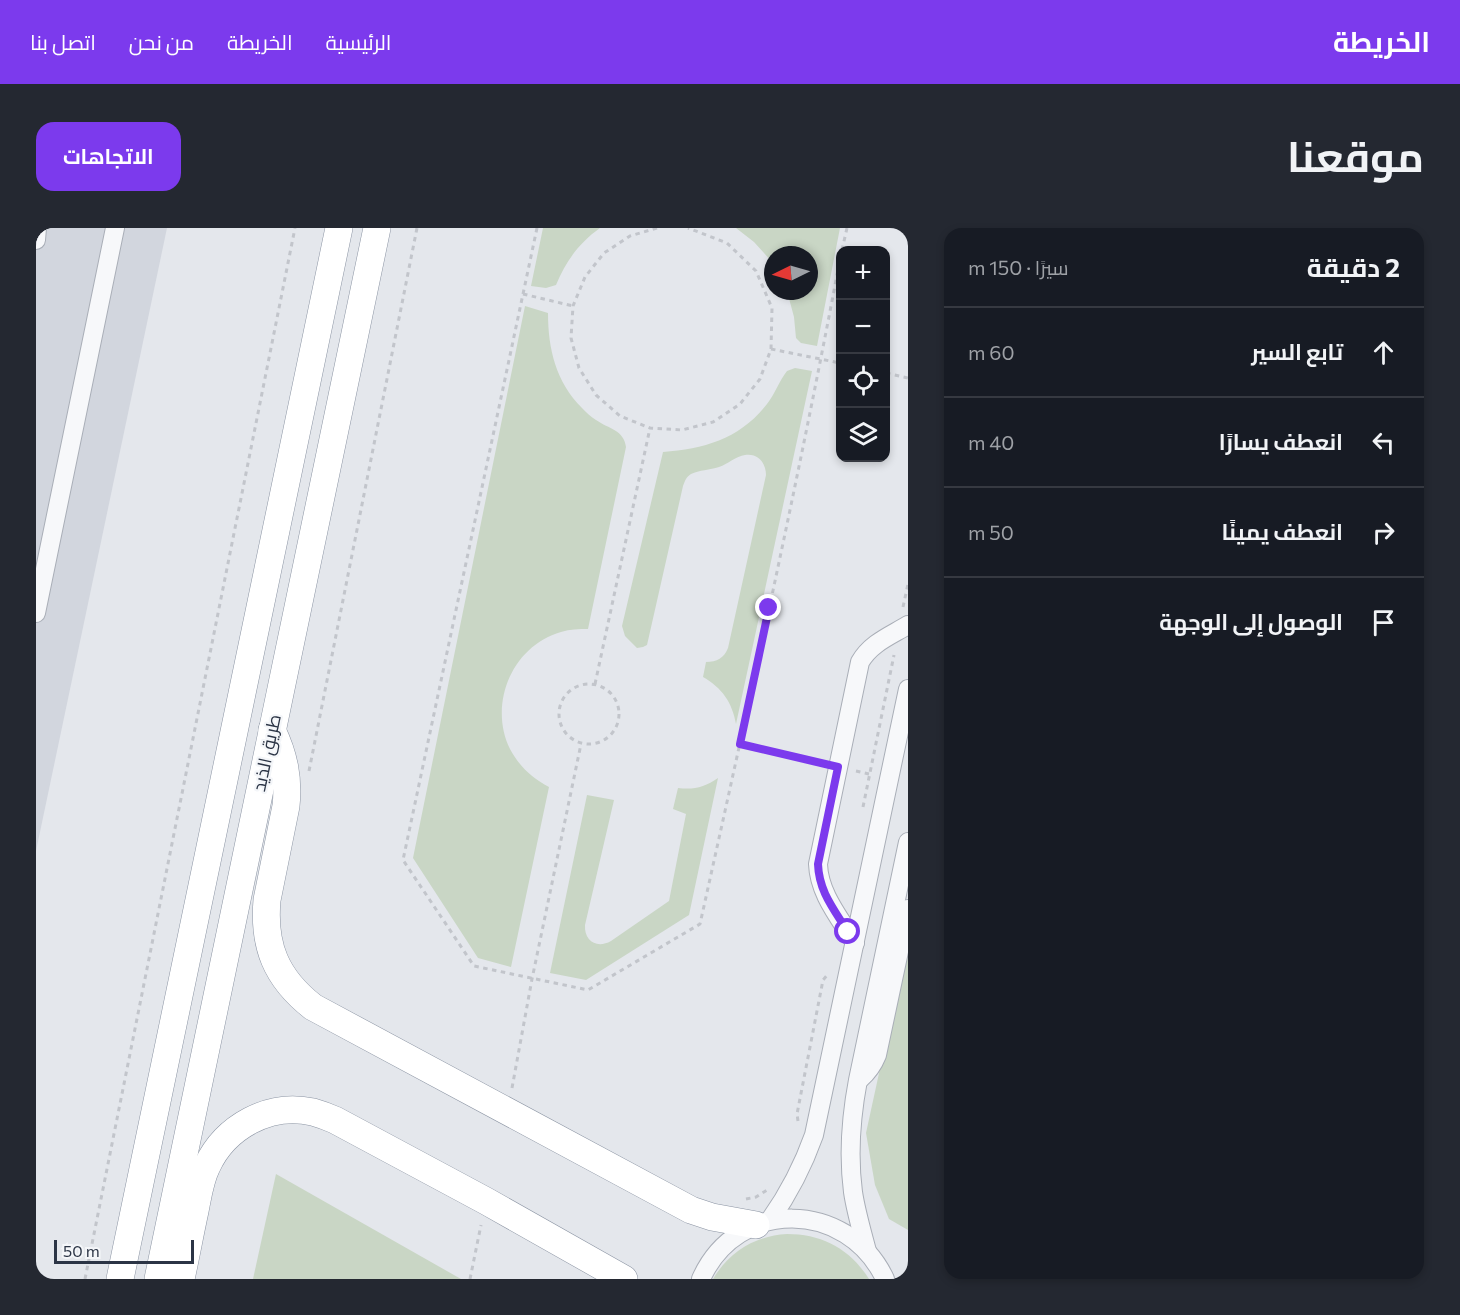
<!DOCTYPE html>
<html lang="ar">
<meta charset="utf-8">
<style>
body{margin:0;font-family:Commissioner,Cairo,sans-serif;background:#242831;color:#f1f3f6;direction:rtl}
.controls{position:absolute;right:18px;top:18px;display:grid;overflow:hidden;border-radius:12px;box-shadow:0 3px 9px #0003}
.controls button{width:54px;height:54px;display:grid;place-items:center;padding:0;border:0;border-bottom:2px solid #363941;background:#171b24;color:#f1f3f6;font:30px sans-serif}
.compass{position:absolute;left:728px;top:18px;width:54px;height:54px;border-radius:50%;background:#171b24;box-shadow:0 3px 9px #0003;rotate:265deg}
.scale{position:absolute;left:18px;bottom:15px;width:140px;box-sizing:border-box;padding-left:6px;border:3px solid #2b3445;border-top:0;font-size:16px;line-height:21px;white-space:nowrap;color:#2b3445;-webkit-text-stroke:4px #f4f6f9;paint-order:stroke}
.stop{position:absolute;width:18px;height:18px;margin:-14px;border:4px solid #7c3aed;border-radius:50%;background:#fff}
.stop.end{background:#7c3aed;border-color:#fff;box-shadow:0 2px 6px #0008}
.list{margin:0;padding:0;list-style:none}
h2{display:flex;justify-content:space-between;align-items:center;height:78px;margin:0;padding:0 24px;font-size:26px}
h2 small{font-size:20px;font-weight:400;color:#9ea1a6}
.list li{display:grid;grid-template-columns:39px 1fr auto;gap:18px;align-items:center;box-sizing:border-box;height:90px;padding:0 24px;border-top:2px solid #363941}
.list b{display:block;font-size:22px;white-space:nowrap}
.list em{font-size:20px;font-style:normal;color:#9ea1a6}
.icon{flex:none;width:33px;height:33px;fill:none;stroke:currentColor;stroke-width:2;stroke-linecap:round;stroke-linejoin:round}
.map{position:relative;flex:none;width:872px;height:1051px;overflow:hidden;direction:ltr;border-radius:18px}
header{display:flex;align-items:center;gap:36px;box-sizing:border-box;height:84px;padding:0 30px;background:#7c3aed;color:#fff}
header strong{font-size:28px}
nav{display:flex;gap:33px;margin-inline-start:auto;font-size:21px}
.intro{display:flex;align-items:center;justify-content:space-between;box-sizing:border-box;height:144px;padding:0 36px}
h1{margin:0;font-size:42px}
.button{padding:15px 27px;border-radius:18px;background:#7c3aed;color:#fff;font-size:21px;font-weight:700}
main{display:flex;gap:36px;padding:0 36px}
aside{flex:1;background:#171b24;border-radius:18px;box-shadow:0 3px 9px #0003}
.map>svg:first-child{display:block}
.built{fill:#d2d6de}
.green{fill:#c9d6c5}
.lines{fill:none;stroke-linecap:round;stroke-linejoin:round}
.minor-casing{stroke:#a9aeb7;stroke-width:20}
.highway-casing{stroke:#8b94a3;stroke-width:28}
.path{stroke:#c2c5cb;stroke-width:3;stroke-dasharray:4.5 4.5;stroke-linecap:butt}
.minor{stroke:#f7f8fa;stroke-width:18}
.highway{stroke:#fff;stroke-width:27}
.route{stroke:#7c3aed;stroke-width:8}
.labels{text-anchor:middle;stroke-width:4.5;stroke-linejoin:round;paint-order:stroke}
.street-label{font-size:18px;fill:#2b3445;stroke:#f4f6f9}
</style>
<header>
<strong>الخريطة</strong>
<nav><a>الرئيسية</a><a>الخريطة</a><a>من نحن</a><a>اتصل بنا</a></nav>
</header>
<div class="intro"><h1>موقعنا</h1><a class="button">الاتجاهات</a></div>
<main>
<aside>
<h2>2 دقيقة<small>سيرًا · 150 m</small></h2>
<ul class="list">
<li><svg class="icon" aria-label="ahead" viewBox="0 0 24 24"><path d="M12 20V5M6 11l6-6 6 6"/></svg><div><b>تابع السير</b></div><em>60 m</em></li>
<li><svg class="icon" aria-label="left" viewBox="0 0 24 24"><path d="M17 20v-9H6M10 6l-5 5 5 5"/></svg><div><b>انعطف يسارًا</b></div><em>40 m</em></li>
<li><svg class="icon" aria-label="right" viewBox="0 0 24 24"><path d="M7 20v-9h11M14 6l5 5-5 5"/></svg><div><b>انعطف يمينًا</b></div><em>50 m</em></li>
<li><svg class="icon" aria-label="arrive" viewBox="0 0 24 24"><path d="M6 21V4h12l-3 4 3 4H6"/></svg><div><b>الوصول إلى الوجهة</b></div></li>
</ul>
</aside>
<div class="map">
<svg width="872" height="1051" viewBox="0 0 872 1051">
<rect width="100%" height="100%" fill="#e4e7ec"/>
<!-- built -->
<path class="built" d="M 0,0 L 131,0 L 0,623 Z"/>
<!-- green -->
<g class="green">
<path d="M 507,0 L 564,0 C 543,15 530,33 520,57 L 510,60 L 495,58 Z"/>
<path d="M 700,0 L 804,0 L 781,118 L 765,115 L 760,110 L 758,89 L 751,63 L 773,63 L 773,27 L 737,27 L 737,35 L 718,14 Z"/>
<path d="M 489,78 L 512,85 C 512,121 520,154 546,180 C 550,184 555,189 560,192 C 573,201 588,202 590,219 L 552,401 C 543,401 534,401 525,404 C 476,418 452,476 474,521 C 483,538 496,550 513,559 L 475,739 L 442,730 L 377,630 Z"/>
<path d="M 759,140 L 776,143 L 700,496 C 696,474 686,460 667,449 L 670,434 C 681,434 688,430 692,420 L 730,247 C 730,236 723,225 709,227 C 700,228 692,236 683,239 C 674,242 663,242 655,246 C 650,249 649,253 647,258 L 611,417 L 607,419 L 601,420 L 589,408 L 586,398 L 627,224 C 669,221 705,210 731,176 C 739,166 743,153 751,143 Z"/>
<path d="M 682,550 L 653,687 L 550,752 L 514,745 L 551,567 L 578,572 L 549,697 C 548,713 561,721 575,713 L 633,673 L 650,586 L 637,581 L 642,560 C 658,562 669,559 682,550 Z"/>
<path d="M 872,712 L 872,1002 L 853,991 L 839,957 L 830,905 Z"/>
<path d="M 240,946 L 425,1051 L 217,1051 Z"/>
<path d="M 751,1006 C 786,1006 814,1021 833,1051 L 677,1051 C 694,1023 719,1008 751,1006 Z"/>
</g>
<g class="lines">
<!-- minor casing -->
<g class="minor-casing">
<g id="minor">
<path d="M 0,12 L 1,0"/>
<path d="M 0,385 L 79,0"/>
<path d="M 819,715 C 804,690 783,666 782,636 L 824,434 C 835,415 854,408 872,397"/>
<path d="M 824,851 C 832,844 837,837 841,827 L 872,681"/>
<path d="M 734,992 C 753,965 767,938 778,907 L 872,461"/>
<path d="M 831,1023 C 826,1004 820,984 817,964 C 812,926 815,889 822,852 L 872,614"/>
<path d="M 665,1051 C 701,970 811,971 849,1051"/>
</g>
</g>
<!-- highway casing -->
<g class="highway-casing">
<g id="highway">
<path d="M 236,502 C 248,527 253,550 250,578 L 231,672 C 227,718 240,750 277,779 L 655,982 L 676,989 L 720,997"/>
<path d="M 84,1051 L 303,0"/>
<path d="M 122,1051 L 341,0"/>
<path d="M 145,1051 C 150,1028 154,1006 159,983 C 162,968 164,952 171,938 C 189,899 233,874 277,884 C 284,886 292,889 299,892 L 450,973 L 588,1051"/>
</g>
</g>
<!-- path -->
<g class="path">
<path d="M 501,0 L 367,632 L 438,738 L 552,762 L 664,696 C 713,475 762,254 804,31"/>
<path d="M 621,0 L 594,8 L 568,25 L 549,49 L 537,78 L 535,110 L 543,140 L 560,167 L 584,188 L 614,200 L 646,202 L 677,194 L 704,176 L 724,151 L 735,121 L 736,80 L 720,43 L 691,15 L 652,0"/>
<path d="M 806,22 L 811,0"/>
<path d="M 487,66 L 537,78"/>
<path d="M 735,121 L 804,135"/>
<path d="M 850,145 L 872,150"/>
<path d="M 867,379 L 872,356"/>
<circle cx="553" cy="486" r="30"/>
<path d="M 559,456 L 614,200"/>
<path d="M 704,516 L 784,535"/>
<path d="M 273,543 L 381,0"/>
<path d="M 820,543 L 833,546"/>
<path d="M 827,579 L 858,427"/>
<path d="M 476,860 L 496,751 L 545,516"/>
<path d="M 762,893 L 761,886 L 787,752 L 793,745"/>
<path d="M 710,971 L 720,969 L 731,962"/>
<path d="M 49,1051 L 259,0"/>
<path d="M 434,1051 L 445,997"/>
</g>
<!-- minor -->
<use href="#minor" class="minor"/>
<!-- highway -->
<use href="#highway" class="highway"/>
</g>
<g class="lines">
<!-- route -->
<path class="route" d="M 733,380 L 704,516 L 802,539 L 782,636 C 783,664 798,681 812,704"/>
</g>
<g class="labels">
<!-- street labels -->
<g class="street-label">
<text transform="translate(231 525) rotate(-78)" y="6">طريق الذيد</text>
</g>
</g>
</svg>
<div class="controls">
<button>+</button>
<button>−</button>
<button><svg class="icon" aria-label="locate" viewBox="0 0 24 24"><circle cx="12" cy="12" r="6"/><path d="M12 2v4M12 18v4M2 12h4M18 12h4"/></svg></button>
<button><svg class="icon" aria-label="layers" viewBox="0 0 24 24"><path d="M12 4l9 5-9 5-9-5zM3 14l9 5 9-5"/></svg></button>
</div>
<svg class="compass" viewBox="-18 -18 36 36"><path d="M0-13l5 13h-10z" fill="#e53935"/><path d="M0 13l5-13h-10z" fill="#9ea1a6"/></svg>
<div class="scale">50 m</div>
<div class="stop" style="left:812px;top:704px"></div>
<div class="stop end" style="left:733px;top:380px"></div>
</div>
</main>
